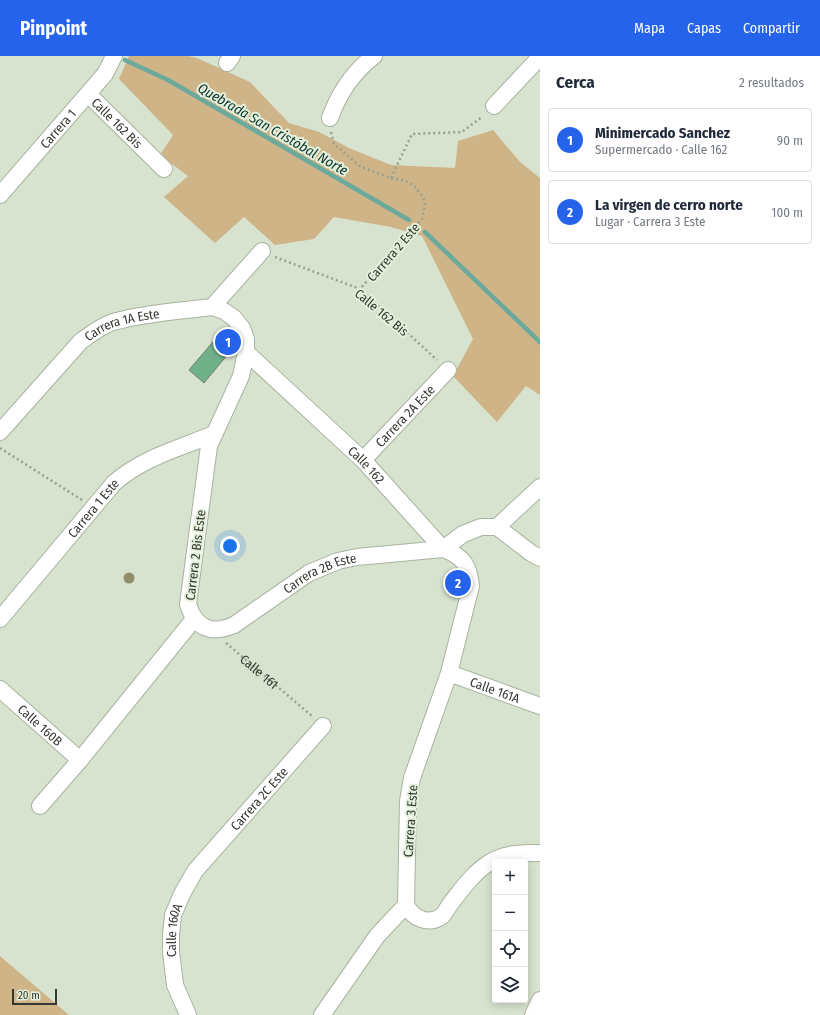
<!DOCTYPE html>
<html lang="es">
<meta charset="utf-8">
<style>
body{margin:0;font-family:"Fira Sans Condensed",sans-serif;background:#f2f2f3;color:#1f2937}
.controls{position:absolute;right:12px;bottom:12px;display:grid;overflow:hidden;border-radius:4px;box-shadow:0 2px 10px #0003}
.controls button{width:36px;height:36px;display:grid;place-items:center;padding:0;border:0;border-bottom:1px solid #e0e1e3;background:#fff;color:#1f2937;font:20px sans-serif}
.scale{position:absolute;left:12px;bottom:10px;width:45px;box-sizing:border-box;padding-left:4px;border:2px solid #343830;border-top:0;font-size:11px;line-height:14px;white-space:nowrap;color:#343830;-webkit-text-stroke:3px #e4f0db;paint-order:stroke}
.you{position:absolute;left:230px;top:490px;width:14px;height:14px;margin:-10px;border:3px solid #fff;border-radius:50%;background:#1a73e8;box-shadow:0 0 0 6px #1a73e833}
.badge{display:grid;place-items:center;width:26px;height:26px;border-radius:50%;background:#2563eb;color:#fff;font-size:13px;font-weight:700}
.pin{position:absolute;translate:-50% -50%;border:2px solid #fff;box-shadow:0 1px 4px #0006}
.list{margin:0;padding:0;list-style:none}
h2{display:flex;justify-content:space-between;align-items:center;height:52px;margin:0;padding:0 16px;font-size:17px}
h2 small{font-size:13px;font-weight:400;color:#747a83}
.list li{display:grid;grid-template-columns:26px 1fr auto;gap:12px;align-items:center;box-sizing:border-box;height:64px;margin:0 8px 8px;padding:0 8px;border:1px solid #e0e1e3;border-radius:4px}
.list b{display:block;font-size:15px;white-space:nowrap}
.list p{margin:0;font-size:13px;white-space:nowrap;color:#747a83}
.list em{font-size:13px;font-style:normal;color:#747a83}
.icon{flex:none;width:22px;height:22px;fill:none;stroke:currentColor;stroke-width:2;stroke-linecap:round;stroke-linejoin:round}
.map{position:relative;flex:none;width:540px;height:959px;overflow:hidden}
header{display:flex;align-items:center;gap:24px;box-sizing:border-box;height:56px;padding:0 20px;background:#2563eb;color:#fff}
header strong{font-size:19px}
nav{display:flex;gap:22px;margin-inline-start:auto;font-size:14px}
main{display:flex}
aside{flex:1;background:#fff}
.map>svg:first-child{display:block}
.green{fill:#cfb487}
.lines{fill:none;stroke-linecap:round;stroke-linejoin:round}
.stream{stroke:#6aa99c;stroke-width:4.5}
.building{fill:#71b18a;stroke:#6e8174}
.minor-casing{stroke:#a8b3a0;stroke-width:18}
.path{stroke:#98a191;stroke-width:2.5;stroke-dasharray:2 3;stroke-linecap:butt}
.minor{stroke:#fff;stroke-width:16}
.tree{fill:#938c68}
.labels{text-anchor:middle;stroke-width:4;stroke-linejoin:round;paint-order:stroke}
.street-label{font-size:13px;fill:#343830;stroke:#e4f0db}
.water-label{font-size:14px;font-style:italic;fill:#0b3630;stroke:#e4f0db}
</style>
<header>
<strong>Pinpoint</strong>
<nav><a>Mapa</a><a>Capas</a><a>Compartir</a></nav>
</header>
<main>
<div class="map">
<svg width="540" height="959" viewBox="0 0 540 959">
<rect width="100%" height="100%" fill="#d7e3ce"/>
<!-- green -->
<g class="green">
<path d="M 129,0 L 188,0 L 197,2 L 250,26 L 289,67 L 319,76 L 349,92 L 391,109 L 455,112 L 458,85 L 493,74 L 520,106 L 540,122 L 540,339 L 526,330 L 497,366 L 453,320 L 473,283 L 422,180 L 391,171 L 334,161 L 314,183 L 275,189 L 244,161 L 215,187 L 164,141 L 188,120 L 160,99 L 173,79 L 119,23 Z"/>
<path d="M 0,900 L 69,959 L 0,959 Z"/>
</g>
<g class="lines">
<!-- stream -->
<g class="stream">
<path d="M 125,4 L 168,24 L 409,164"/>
<path d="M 425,176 L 540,286"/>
</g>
</g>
<!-- building -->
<path class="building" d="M 223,274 L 238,286 L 204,327 L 189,314 Z"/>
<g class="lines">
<!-- minor casing -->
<g class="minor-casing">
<g id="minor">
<path d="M 227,7 L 232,0"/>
<path id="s2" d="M 88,38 L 164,113"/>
<path d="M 494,50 L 540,1"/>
<path d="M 330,62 C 339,37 353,16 374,0"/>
<path id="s3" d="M 0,139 L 105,18 L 114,0"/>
<path id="s4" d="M 212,251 L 224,255 L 234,262 L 242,272 L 246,283 L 246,296 L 241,320 L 209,390 L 188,548 C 195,572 211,579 234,569 L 309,517 L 338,505 L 357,501 L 443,493 C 463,500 469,509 471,530 L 449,617 L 412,722 L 408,745 L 406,849 L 377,880 L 322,959"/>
<path id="s5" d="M 246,296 L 363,404 L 443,493"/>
<path id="s6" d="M 0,376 L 81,285 C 91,278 101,270 113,266 C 144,257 180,255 212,251 L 262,195"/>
<path id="s7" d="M 363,404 L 448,314"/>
<path d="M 497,471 L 540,431"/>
<path d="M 443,493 L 463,478 L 481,471 L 497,471 L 531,497 L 540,502"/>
<path id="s8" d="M 0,563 L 114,427 C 142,402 180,392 214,378"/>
<path id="s9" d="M 449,617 L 540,650"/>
<path id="s10" d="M 0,633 L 80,704"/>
<path d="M 40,750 L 80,704 L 194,563"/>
<path d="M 406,849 C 413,862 428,870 442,860 C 445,857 448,851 451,847 C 462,833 474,816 489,807 C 504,797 523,797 540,797"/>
<path id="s11" d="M 188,959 L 175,929 L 171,896 L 171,879 L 173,859 L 182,838 L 195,815 L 323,670"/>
<path d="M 533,959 L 540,944"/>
</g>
</g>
<!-- path -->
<g class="path">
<path d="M 331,76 L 334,88 L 361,111 L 391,122 L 406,125 L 414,130 L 423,141 L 425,148 L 422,163 L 360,233"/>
<path d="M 391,122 L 412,78 L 462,76 L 483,60"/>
<path d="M 275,201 L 360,233 L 437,304"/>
<path d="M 0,392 L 82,444"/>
<path id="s1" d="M 226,587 L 312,660"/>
</g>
<!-- minor -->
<use href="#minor" class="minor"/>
</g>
<!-- trees -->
<circle class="tree" cx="129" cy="522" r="5.5"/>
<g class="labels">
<!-- street labels -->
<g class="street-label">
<text dy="5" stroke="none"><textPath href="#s2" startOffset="41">Calle 162 Bis</textPath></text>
<text dy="5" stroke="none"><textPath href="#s3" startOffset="88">Carrera 1</textPath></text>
<text transform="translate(393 196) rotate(-49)" y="5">Carrera 2 Este</text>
<text transform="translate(382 256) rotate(40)" y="5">Calle 162 Bis</text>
<text dy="5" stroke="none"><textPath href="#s6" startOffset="167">Carrera 1A Este</textPath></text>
<text dy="5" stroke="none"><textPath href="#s7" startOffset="61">Carrera 2A Este</textPath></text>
<text dy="5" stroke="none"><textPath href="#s5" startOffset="165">Calle 162</textPath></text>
<text dy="5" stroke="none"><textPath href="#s8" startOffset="145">Carrera 1 Este</textPath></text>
<text transform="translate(195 499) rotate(-83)" y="5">Carrera 2 Bis Este</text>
<text dy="5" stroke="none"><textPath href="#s4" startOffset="484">Carrera 2B Este</textPath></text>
<text dy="5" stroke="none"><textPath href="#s1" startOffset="44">Calle 161</textPath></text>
<text dy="5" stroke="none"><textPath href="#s9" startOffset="49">Calle 161A</textPath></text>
<text dy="5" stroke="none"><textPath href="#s10" startOffset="54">Calle 160B</textPath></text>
<text dy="5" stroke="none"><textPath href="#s11" startOffset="249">Carrera 2C Este</textPath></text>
<text transform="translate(410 765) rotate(-86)" y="5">Carrera 3 Este</text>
<text dy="5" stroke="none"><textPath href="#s11" startOffset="88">Calle 160A</textPath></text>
</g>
<!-- water labels -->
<g class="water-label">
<text transform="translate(273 73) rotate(30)" y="5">Quebrada San Cristóbal Norte</text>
</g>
</g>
</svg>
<div class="controls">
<button>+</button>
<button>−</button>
<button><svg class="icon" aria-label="locate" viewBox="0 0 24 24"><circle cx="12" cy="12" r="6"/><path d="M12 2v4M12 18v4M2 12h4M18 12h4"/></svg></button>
<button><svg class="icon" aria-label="layers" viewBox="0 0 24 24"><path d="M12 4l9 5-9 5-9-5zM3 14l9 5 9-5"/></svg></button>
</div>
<div class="scale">20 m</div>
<div class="you"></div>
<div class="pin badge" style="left:228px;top:286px">1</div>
<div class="pin badge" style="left:458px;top:527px">2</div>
</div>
<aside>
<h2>Cerca<small>2 resultados</small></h2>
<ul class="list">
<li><span class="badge">1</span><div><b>Minimercado Sanchez</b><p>Supermercado · Calle 162</p></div><em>90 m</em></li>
<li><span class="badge">2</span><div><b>La virgen de cerro norte</b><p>Lugar · Carrera 3 Este</p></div><em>100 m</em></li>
</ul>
</aside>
</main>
